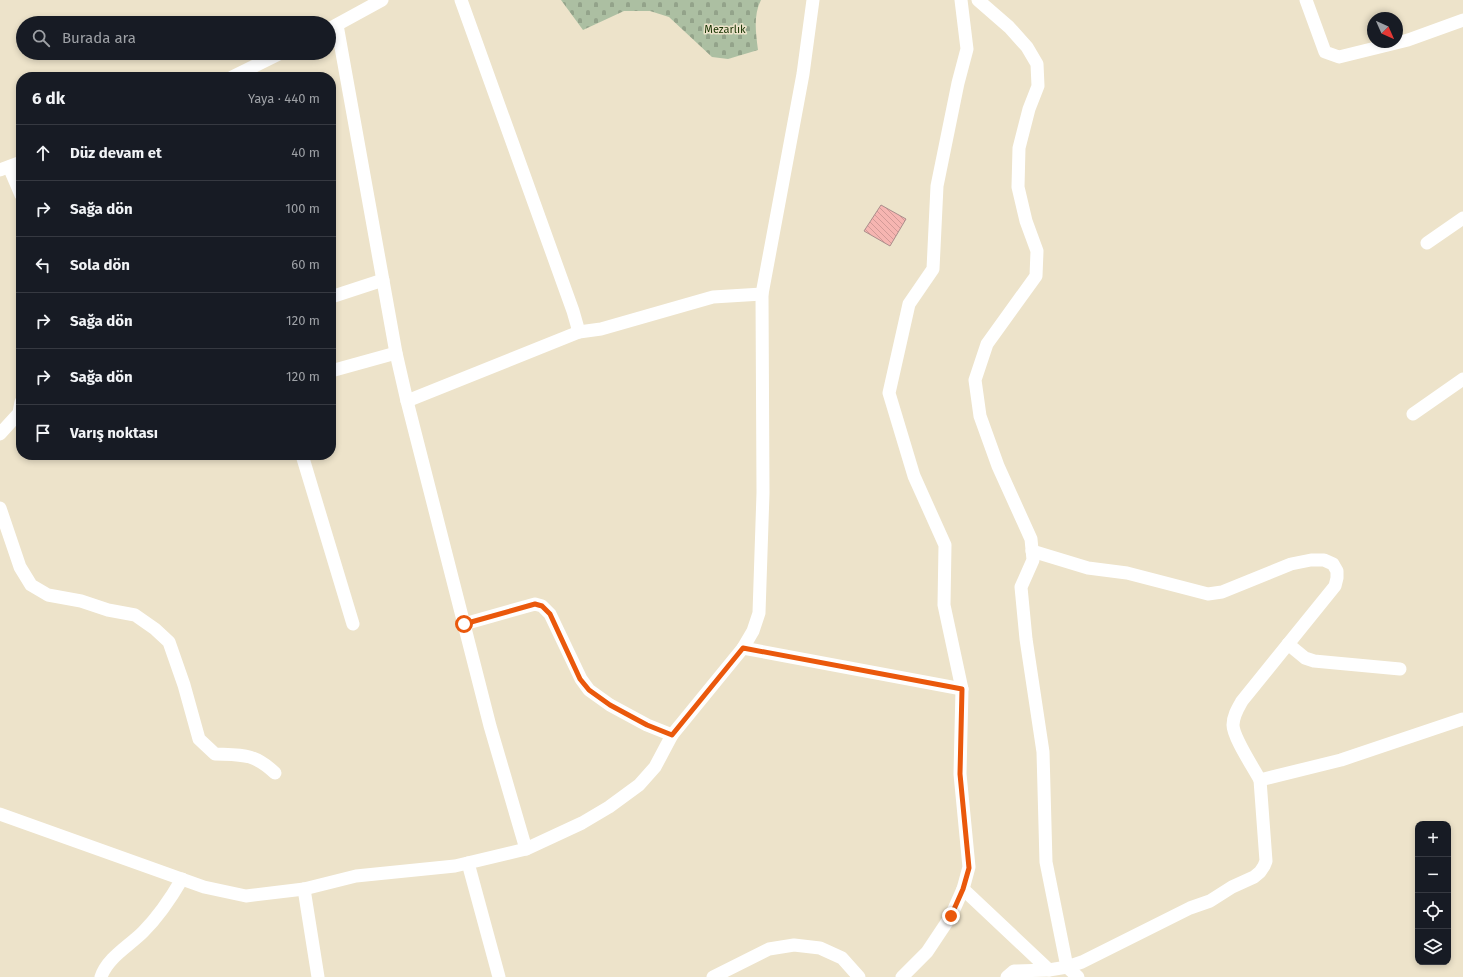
<!DOCTYPE html>
<html lang="tr">
<meta charset="utf-8">
<style>
body{margin:0;font-family:"Fira Sans",sans-serif;background:#20242c;color:#f1f3f6}
.controls{position:absolute;right:12px;bottom:12px;display:grid;overflow:hidden;border-radius:8px;box-shadow:0 2px 6px #0003}
.controls button{width:36px;height:36px;display:grid;place-items:center;padding:0;border:0;border-bottom:1px solid #363941;background:#171b24;color:#f1f3f6;font:20px sans-serif}
.compass{position:absolute;left:1367px;top:12px;width:36px;height:36px;border-radius:50%;background:#171b24;box-shadow:0 2px 6px #0003;rotate:135deg}
.stop{position:absolute;width:12px;height:12px;margin:-9px;border:3px solid #ea580c;border-radius:50%;background:#fff}
.stop.end{background:#ea580c;border-color:#fff;box-shadow:0 1px 4px #0008}
.list{margin:0;padding:0;list-style:none}
h2{display:flex;justify-content:space-between;align-items:center;height:52px;margin:0;padding:0 16px;font-size:17px}
h2 small{font-size:13px;font-weight:400;color:#9ea1a6}
.list li{display:grid;grid-template-columns:26px 1fr auto;gap:12px;align-items:center;box-sizing:border-box;height:56px;padding:0 16px;border-top:1px solid #363941}
.list b{display:block;font-size:15px;white-space:nowrap}
.list em{font-size:13px;font-style:normal;color:#9ea1a6}
.icon{flex:none;width:22px;height:22px;fill:none;stroke:currentColor;stroke-width:2;stroke-linecap:round;stroke-linejoin:round}
.map{position:relative;flex:none;width:1463px;height:977px;overflow:hidden}
.search{position:absolute;background:#171b24;box-shadow:0 2px 6px #0003;left:16px;top:16px;width:320px;height:44px;display:flex;align-items:center;gap:10px;box-sizing:border-box;padding:0 14px;border-radius:22px;color:#9ea1a6;font-size:15px}
.panel{position:absolute;background:#171b24;box-shadow:0 2px 6px #0003;left:16px;top:72px;width:320px;height:388px;border-radius:16px}
.map>svg:first-child{display:block}
.cemetery{fill:url(#cemetery-stones)}
.building{fill:url(#building-back-hatch);stroke:#ab8e8c}
.lines{fill:none;stroke-linecap:round;stroke-linejoin:round}
.minor{stroke:#fff;stroke-width:13}
.route{stroke:#ea580c;stroke-width:5}
.labels{text-anchor:middle;stroke-width:3;stroke-linejoin:round;paint-order:stroke}
.park-label{font-size:11px;fill:#163300;stroke:#ede3ca}
</style>
<div class="map">
<svg width="1463" height="977" viewBox="0 0 1463 977">
<defs>
<pattern id="cemetery-stones" width="16" height="16" patternUnits="userSpaceOnUse"><rect width="16" height="16" fill="#acbfa2"/><path d="M2 7V4a2 2 0 0 1 4 0v3zM10 15v-3a2 2 0 0 1 4 0v3z" fill="#93a38a"/></pattern>
<pattern id="building-back-hatch" width="6" height="6" patternUnits="userSpaceOnUse"><rect width="6" height="6" fill="#f6b5b1"/><path d="M-1 5l2 2M0 0l6 6M5-1l2 2" fill="none" stroke="#d29a97"/></pattern>
</defs>
<rect width="100%" height="100%" fill="#ede3ca"/>
<!-- cemetery -->
<path class="cemetery" d="M 561,0 L 761,0 C 753,15 756,34 758,50 L 728,59 L 712,57 L 669,17 L 650,11 L 624,11 L 583,30 Z"/>
<!-- building -->
<path class="building" d="M 881,205 L 906,219 L 890,246 L 864,231 Z"/>
<g class="lines">
<!-- minor -->
<g class="minor">
<path d="M 461,0 L 573,311 L 579,332 L 601,329 L 713,297 L 762,294"/>
<path d="M 978,0 L 1009,27 L 1027,47 L 1037,64 L 1038,86 L 1029,109 L 1019,148 L 1018,187 L 1026,221 L 1037,251 L 1036,276 L 987,344 L 975,380 L 980,416 L 998,466 L 1031,539 L 1033,560 L 1021,587 L 1026,639 L 1043,752 L 1046,862 L 1067,967 L 1078,977"/>
<path d="M 1306,0 L 1325,52 L 1339,57 L 1408,40 L 1463,20"/>
<path d="M 337,25 L 396,353 L 407,401 L 490,726 L 526,849"/>
<path d="M 329,29 L 382,0"/>
<path d="M 232,77 L 281,53"/>
<path d="M 9,167 L 21,195"/>
<path d="M 0,170 L 21,162"/>
<path d="M 1427,243 L 1463,218"/>
<path d="M 331,297 L 383,280"/>
<path d="M 331,371 L 396,353"/>
<path d="M 407,401 L 579,332"/>
<path d="M 1413,414 L 1463,379"/>
<path d="M 0,434 L 19,413 L 21,402"/>
<path d="M 302,455 L 353,624"/>
<path d="M 0,508 L 20,567 L 31,585 L 48,595 L 81,601 L 108,610 L 135,615 L 155,629 L 169,642 L 184,685 L 199,739 L 215,754 C 242,755 254,753 275,773"/>
<path d="M 1032,551 L 1088,568 L 1127,573 L 1208,594 L 1222,592 L 1291,564 L 1311,560 L 1324,560 L 1333,564 L 1337,571 L 1337,578 L 1335,586 L 1242,701 C 1238,708 1233,716 1233,725 C 1233,737 1253,767 1260,780"/>
<path d="M 464,624 L 535,604 L 542,606 L 550,614 L 581,679 L 589,690 L 610,705 L 647,725 L 672,735"/>
<path d="M 1288,644 L 1305,658 L 1314,661 L 1400,669"/>
<path d="M 743,648 L 962,689"/>
<path d="M 0,814 L 204,887 L 246,896 L 304,889 L 356,876 L 455,866 L 526,849 L 582,823 L 609,807 L 639,785 L 655,767 L 672,735 L 743,648 L 753,631 L 759,613 L 763,493 L 762,294 L 803,74 L 813,0"/>
<path d="M 468,863 L 499,977"/>
<path d="M 304,889 L 318,977"/>
<path d="M 963,889 L 1049,970"/>
<path d="M 101,977 C 107,958 129,946 143,932 C 159,916 171,898 182,879"/>
<path d="M 713,977 L 769,949 L 794,945 L 820,948 L 842,958 L 859,977"/>
<path d="M 902,977 L 927,952 L 951,916 L 963,889 L 969,867 L 960,774 L 962,689 L 944,605 L 945,545 L 914,476 L 889,393 L 909,304 L 933,269 L 937,186 L 958,83 L 967,49 L 961,0"/>
<path d="M 1007,977 L 1014,971 L 1049,970 L 1067,967 L 1082,962 L 1190,908 L 1210,901 L 1232,887 L 1254,877 L 1260,872 L 1264,866 L 1266,861 L 1260,780 L 1341,760 L 1463,719"/>
</g>
</g>
<g class="lines">
<!-- route -->
<path class="route" d="M 464,624 L 535,604 L 542,606 L 550,614 L 580,679 L 589,690 L 610,705 L 647,725 L 672,735 L 743,648 L 962,689 L 960,774 L 969,868 L 963,889 L 951,916"/>
</g>
<g class="labels">
<!-- park labels -->
<g class="park-label">
<text x="725" y="33">Mezarlık</text>
</g>
</g>
</svg>
<div class="controls">
<button>+</button>
<button>−</button>
<button><svg class="icon" aria-label="locate" viewBox="0 0 24 24"><circle cx="12" cy="12" r="6"/><path d="M12 2v4M12 18v4M2 12h4M18 12h4"/></svg></button>
<button><svg class="icon" aria-label="layers" viewBox="0 0 24 24"><path d="M12 4l9 5-9 5-9-5zM3 14l9 5 9-5"/></svg></button>
</div>
<svg class="compass" viewBox="-18 -18 36 36"><path d="M0-13l5 13h-10z" fill="#e53935"/><path d="M0 13l5-13h-10z" fill="#9ea1a6"/></svg>
<div class="stop" style="left:464px;top:624px"></div>
<div class="stop end" style="left:951px;top:916px"></div>
<div class="search"><svg class="icon" aria-label="search" viewBox="0 0 24 24"><circle cx="10" cy="10" r="6"/><path d="M15 15l6 6"/></svg>Burada ara</div>
<section class="panel">
<h2>6 dk<small>Yaya · 440 m</small></h2>
<ul class="list">
<li><svg class="icon" aria-label="ahead" viewBox="0 0 24 24"><path d="M12 20V5M6 11l6-6 6 6"/></svg><div><b>Düz devam et</b></div><em>40 m</em></li>
<li><svg class="icon" aria-label="right" viewBox="0 0 24 24"><path d="M7 20v-9h11M14 6l5 5-5 5"/></svg><div><b>Sağa dön</b></div><em>100 m</em></li>
<li><svg class="icon" aria-label="left" viewBox="0 0 24 24"><path d="M17 20v-9H6M10 6l-5 5 5 5"/></svg><div><b>Sola dön</b></div><em>60 m</em></li>
<li><svg class="icon" aria-label="right" viewBox="0 0 24 24"><path d="M7 20v-9h11M14 6l5 5-5 5"/></svg><div><b>Sağa dön</b></div><em>120 m</em></li>
<li><svg class="icon" aria-label="right" viewBox="0 0 24 24"><path d="M7 20v-9h11M14 6l5 5-5 5"/></svg><div><b>Sağa dön</b></div><em>120 m</em></li>
<li><svg class="icon" aria-label="arrive" viewBox="0 0 24 24"><path d="M6 21V4h12l-3 4 3 4H6"/></svg><div><b>Varış noktası</b></div></li>
</ul>
</section>
</div>
